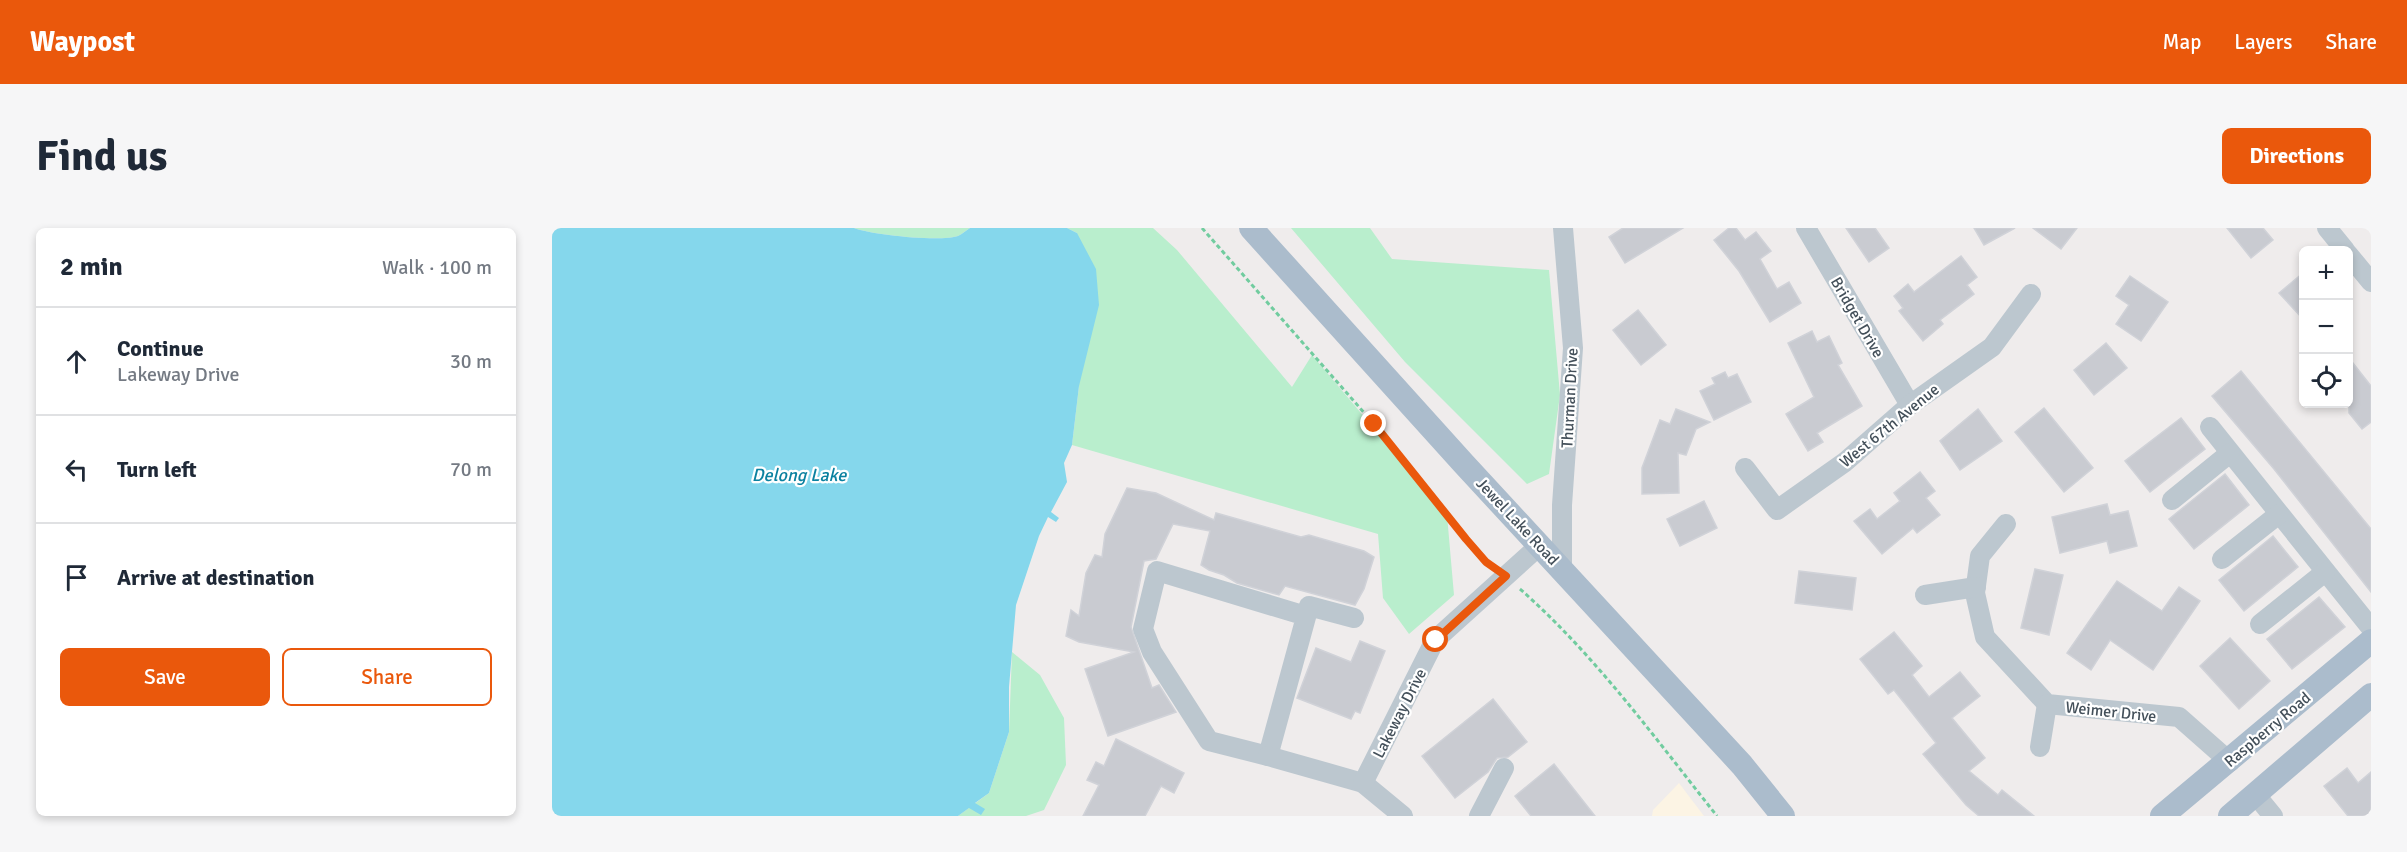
<!DOCTYPE html>
<meta charset="utf-8">
<style>
body{margin:0;font-family:Signika,sans-serif;background:#f6f6f7;color:#1f2937}
.controls{position:absolute;right:18px;top:18px;display:grid;overflow:hidden;border-radius:9px;box-shadow:0 3px 9px #0003}
.controls button{width:54px;height:54px;display:grid;place-items:center;padding:0;border:0;border-bottom:2px solid #e0e1e3;background:#fff;color:#1f2937;font:30px sans-serif}
.stop{position:absolute;width:18px;height:18px;margin:-14px;border:4px solid #ea580c;border-radius:50%;background:#fff}
.stop.end{background:#ea580c;border-color:#fff;box-shadow:0 2px 6px #0008}
.list{margin:0;padding:0;list-style:none}
h2{display:flex;justify-content:space-between;align-items:center;height:78px;margin:0;padding:0 24px;font-size:26px}
h2 small{font-size:20px;font-weight:400;color:#747a83}
.list li{display:grid;grid-template-columns:39px 1fr auto;gap:18px;align-items:center;box-sizing:border-box;height:108px;padding:0 24px;border-top:2px solid #e0e1e3}
.list b{display:block;font-size:22px;white-space:nowrap}
.list p{margin:0;font-size:20px;white-space:nowrap;color:#747a83}
.list em{font-size:20px;font-style:normal;color:#747a83}
.actions{display:flex;gap:12px;padding:18px 24px}
.actions a{flex:1;padding:14px 0;border:2px solid #ea580c;border-radius:9px;text-align:center;font-size:21px;color:#ea580c}
.actions .main{background:#ea580c;color:#fff}
.icon{flex:none;width:33px;height:33px;fill:none;stroke:currentColor;stroke-width:2;stroke-linecap:round;stroke-linejoin:round}
.map{position:relative;flex:none;width:1819px;height:588px;overflow:hidden;border-radius:9px}
header{display:flex;align-items:center;gap:36px;box-sizing:border-box;height:84px;padding:0 30px;background:#ea580c;color:#fff}
header strong{font-size:28px}
nav{display:flex;gap:33px;margin-inline-start:auto;font-size:21px}
.intro{display:flex;align-items:center;justify-content:space-between;box-sizing:border-box;height:144px;padding:0 36px}
h1{margin:0;font-size:42px}
.button{padding:15px 27px;border-radius:9px;background:#ea580c;color:#fff;font-size:21px;font-weight:700}
main{display:flex;gap:36px;padding:0 36px}
aside{flex:1;background:#fff;border-radius:9px;box-shadow:0 3px 9px #0003}
.map>svg:first-child{display:block}
.commercial{fill:#fcf4e4}
.green{fill:#b9eecd}
.water{fill:#85d7ec}
.building{fill:#c9cbd1;stroke:#d0d2d8;stroke-width:1.5}
.lines{fill:none;stroke-linecap:round;stroke-linejoin:round}
.path{stroke:#71cc9f;stroke-width:3;stroke-dasharray:4.5 3;stroke-linecap:butt}
.minor{stroke:#bcc7cf;stroke-width:20}
.major{stroke:#abbccc;stroke-width:24}
.route{stroke:#ea580c;stroke-width:8}
.labels{text-anchor:middle;stroke-width:4.5;stroke-linejoin:round;paint-order:stroke}
.street-label{font-size:16px;fill:#44505a;stroke:#fff}
.water-label{font-size:18px;font-style:italic;fill:#0b81a0;stroke:#fff}
</style>
<header>
<strong>Waypost</strong>
<nav><a>Map</a><a>Layers</a><a>Share</a></nav>
</header>
<div class="intro"><h1>Find us</h1><a class="button">Directions</a></div>
<main>
<aside>
<h2>2 min<small>Walk · 100 m</small></h2>
<ul class="list">
<li><svg class="icon" aria-label="ahead" viewBox="0 0 24 24"><path d="M12 20V5M6 11l6-6 6 6"/></svg><div><b>Continue</b><p>Lakeway Drive</p></div><em>30 m</em></li>
<li><svg class="icon" aria-label="left" viewBox="0 0 24 24"><path d="M17 20v-9H6M10 6l-5 5 5 5"/></svg><div><b>Turn left</b></div><em>70 m</em></li>
<li><svg class="icon" aria-label="arrive" viewBox="0 0 24 24"><path d="M6 21V4h12l-3 4 3 4H6"/></svg><div><b>Arrive at destination</b></div></li>
</ul>
<div class="actions"><a class="main">Save</a><a>Share</a></div>
</aside>
<div class="map">
<svg width="1819" height="588" viewBox="0 0 1819 588">
<rect width="100%" height="100%" fill="#efecec"/>
<!-- commercial -->
<path class="commercial" d="M 1127,555 L 1152,588 L 1100,588 L 1101,582 Z"/>
<!-- green -->
<g class="green">
<path d="M 302,0 L 418,0 C 415,2 410,6 406,8 C 388,14 320,7 302,0 Z"/>
<path d="M 515,0 L 601,0 L 625,22 L 740,159 L 760,127 L 895,287 L 902,367 L 857,406 L 831,370 L 826,306 L 520,217 L 527,158 L 525,5 Z"/>
<path d="M 739,0 L 818,0 L 840,31 L 997,42 L 1008,167 L 997,246 L 975,256 L 853,134 Z"/>
<path d="M 460,424 L 488,447 L 512,490 L 514,537 L 492,582 L 474,588 L 406,588 L 437,565 L 457,504 Z"/>
</g>
<!-- water -->
<path class="water" d="M 0,0 L 302,0 C 320,7 388,14 406,8 C 410,6 415,2 418,0 L 515,0 L 525,5 L 544,41 L 547,77 L 527,158 L 520,217 L 512,235 L 515,254 L 499,284 L 507,290 L 504,294 L 496,289 L 487,308 L 464,377 L 457,459 L 457,504 L 437,565 L 423,575 L 433,581 L 429,587 L 417,580 L 406,588 L 0,588 Z"/>
<!-- building -->
<g class="building">
<path d="M 1071,0 L 1131,0 L 1073,35 L 1057,9 Z"/>
<path d="M 1177,0 L 1184,0 L 1193,12 L 1204,4 L 1219,23 L 1208,31 L 1225,61 L 1237,54 L 1249,75 L 1218,94 L 1187,43 L 1162,12 Z"/>
<path d="M 1294,0 L 1323,0 L 1337,20 L 1317,34 Z"/>
<path d="M 1422,0 L 1463,0 L 1432,17 Z"/>
<path d="M 1481,0 L 1525,0 L 1509,21 Z"/>
<path d="M 1675,0 L 1711,0 L 1721,12 L 1699,30 Z"/>
<path d="M 1409,28 L 1425,49 L 1415,57 L 1422,66 L 1388,92 L 1391,96 L 1371,113 L 1347,83 L 1351,80 L 1342,68 L 1356,56 L 1362,64 Z"/>
<path d="M 1752,44 L 1752,92 L 1727,65 Z"/>
<path d="M 1578,48 L 1616,74 L 1589,113 L 1564,96 L 1577,77 L 1564,68 Z"/>
<path d="M 1086,82 L 1114,117 L 1089,137 L 1061,102 Z"/>
<path d="M 1260,103 L 1265,114 L 1277,108 L 1290,135 L 1286,137 L 1310,178 L 1265,205 L 1271,214 L 1256,223 L 1234,186 L 1262,169 L 1236,115 Z"/>
<path d="M 1554,115 L 1575,140 L 1542,167 L 1522,142 Z"/>
<path d="M 1797,130 L 1819,158 L 1819,194 L 1810,201 L 1797,185 Z"/>
<path d="M 1689,143 L 1819,301 L 1819,364 L 1722,241 L 1660,168 Z"/>
<path d="M 1173,144 L 1176,150 L 1185,146 L 1199,174 L 1162,192 L 1148,163 L 1163,156 L 1160,150 Z"/>
<path d="M 1492,180 L 1541,240 L 1512,264 L 1463,204 Z"/>
<path d="M 1124,181 L 1158,194 L 1144,201 L 1134,227 L 1126,225 L 1127,265 L 1090,266 L 1090,240 L 1108,192 L 1118,196 Z"/>
<path d="M 1426,181 L 1450,213 L 1408,242 L 1388,213 Z"/>
<path d="M 1629,190 L 1653,221 L 1598,264 L 1573,233 Z"/>
<path d="M 1368,244 L 1383,263 L 1374,270 L 1388,287 L 1365,305 L 1361,300 L 1330,326 L 1302,293 L 1318,281 L 1325,291 L 1348,273 L 1342,265 Z"/>
<path d="M 1673,246 L 1697,277 L 1642,321 L 1617,291 Z"/>
<path d="M 575,260 L 604,265 L 662,292 L 664,285 L 749,309 L 757,307 L 812,323 L 822,329 L 812,361 L 803,377 L 733,358 L 727,367 L 685,355 L 672,347 L 657,342 L 649,337 L 658,303 L 621,296 L 604,331 L 592,333 L 579,399 L 600,460 L 607,457 L 624,484 L 556,508 L 533,441 L 582,424 L 527,414 L 514,408 L 519,382 L 527,388 L 534,345 L 543,327 L 550,329 L 553,306 Z"/>
<path d="M 1152,273 L 1165,300 L 1128,318 L 1115,291 Z"/>
<path d="M 1555,276 L 1558,287 L 1576,283 L 1585,318 L 1558,325 L 1555,313 L 1508,325 L 1500,289 Z"/>
<path d="M 1721,308 L 1746,339 L 1692,383 L 1667,352 Z"/>
<path d="M 1483,341 L 1511,347 L 1497,407 L 1469,400 Z"/>
<path d="M 1247,343 L 1304,350 L 1300,382 L 1243,375 Z"/>
<path d="M 1565,353 L 1610,383 L 1627,359 L 1648,373 L 1601,442 L 1558,412 L 1539,442 L 1515,425 Z"/>
<path d="M 1767,369 L 1793,399 L 1740,441 L 1715,411 Z"/>
<path d="M 1342,404 L 1370,438 L 1360,447 L 1377,469 L 1408,444 L 1428,468 L 1400,490 L 1433,530 L 1417,543 L 1446,567 L 1450,562 L 1482,588 L 1427,588 L 1414,577 L 1371,526 L 1384,515 L 1342,462 L 1336,466 L 1308,431 Z"/>
<path d="M 1678,410 L 1718,453 L 1687,481 L 1648,438 Z"/>
<path d="M 808,413 L 833,423 L 808,485 L 803,483 L 799,491 L 745,470 L 764,420 L 799,434 Z"/>
<path d="M 941,471 L 975,514 L 956,529 L 945,530 L 936,544 L 903,570 L 870,528 Z"/>
<path d="M 564,511 L 632,545 L 622,565 L 609,558 L 593,588 L 531,588 L 547,557 L 535,552 L 544,534 L 552,538 Z"/>
<path d="M 1002,536 L 1043,588 L 979,588 L 963,568 Z"/>
<path d="M 1795,540 L 1806,555 L 1819,544 L 1819,584 L 1814,588 L 1796,588 L 1772,558 Z"/>
</g>
<g class="lines">
<!-- path -->
<g class="path">
<path d="M 650,0 L 822,196 L 914,311 L 940,338"/>
<path d="M 968,361 C 1043,427 1103,510 1165,588"/>
</g>
<!-- minor -->
<g class="minor">
<path d="M 1254,0 L 1358,177"/>
<path d="M 1775,0 L 1793,22"/>
<path d="M 1796,26 L 1819,54"/>
<path d="M 1658,199 L 1819,400"/>
<path d="M 1193,240 L 1225,282 L 1293,234 L 1358,177 L 1440,119 L 1479,66"/>
<path d="M 1620,272 L 1678,225"/>
<path d="M 1454,296 L 1428,328 L 1423,365 L 1433,409 L 1495,476 L 1627,489 L 1678,534"/>
<path d="M 1670,331 L 1727,286"/>
<path d="M 1010,340 L 1010,277 L 1021,120 L 1011,0"/>
<path d="M 1373,367 L 1424,359"/>
<path d="M 754,388 L 605,343 L 591,401 L 600,424 L 657,513 L 716,528 L 757,378 L 802,390"/>
<path d="M 1708,396 L 1773,344"/>
<path d="M 1488,519 L 1495,476"/>
<path d="M 716,528 L 811,555 L 851,588"/>
<path d="M 811,555 L 883,412 L 988,317"/>
<path d="M 1703,566 L 1721,588"/>
<path d="M 927,588 L 952,540"/>
</g>
<!-- major -->
<g class="major">
<path d="M 699,0 L 912,236 L 1190,537 L 1231,588"/>
<path d="M 1610,588 L 1819,413"/>
<path d="M 1678,588 L 1819,467"/>
</g>
</g>
<g class="lines">
<!-- route -->
<path class="route" d="M 822,196 L 914,311 L 934,334 L 954,348 L 884,412"/>
</g>
<g class="labels">
<!-- street labels -->
<g class="street-label">
<text transform="translate(1306 89) rotate(60)" y="6">Bridget Drive</text>
<text transform="translate(1017 170) rotate(-87)" y="6">Thurman Drive</text>
<text transform="translate(1337 197) rotate(-39)" y="6">West 67th Avenue</text>
<text transform="translate(966 293) rotate(47)" y="6">Jewel Lake Road</text>
<text transform="translate(1559 483) rotate(6)" y="6">Weimer Drive</text>
<text transform="translate(847 485) rotate(-63)" y="6">Lakeway Drive</text>
<text transform="translate(1715 501) rotate(-40)" y="6">Raspberry Road</text>
</g>
<!-- water labels -->
<g class="water-label">
<text x="247" y="253">Delong Lake</text>
</g>
</g>
</svg>
<div class="controls">
<button>+</button>
<button>−</button>
<button><svg class="icon" aria-label="locate" viewBox="0 0 24 24"><circle cx="12" cy="12" r="6"/><path d="M12 2v4M12 18v4M2 12h4M18 12h4"/></svg></button>
</div>
<div class="stop" style="left:884px;top:412px"></div>
<div class="stop end" style="left:822px;top:196px"></div>
</div>
</main>
